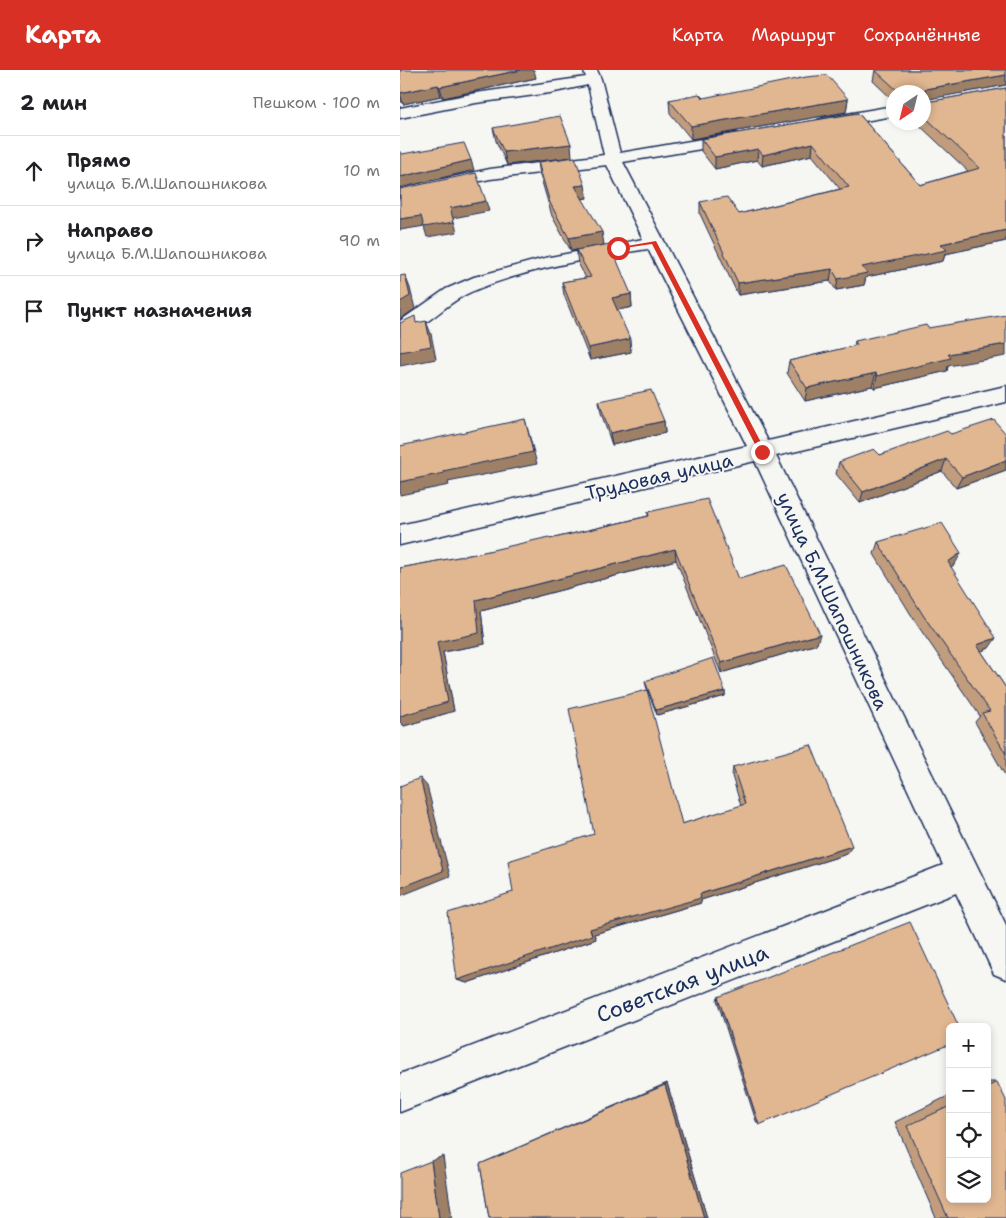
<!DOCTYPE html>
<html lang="ru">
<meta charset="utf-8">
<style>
body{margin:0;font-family:"Shantell Sans",sans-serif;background:#f6f6f6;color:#202124}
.controls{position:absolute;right:15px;bottom:15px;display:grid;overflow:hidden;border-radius:8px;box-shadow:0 2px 8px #0003}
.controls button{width:45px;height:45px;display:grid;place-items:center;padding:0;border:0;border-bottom:1px solid #e0e0e0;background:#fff;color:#202124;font:25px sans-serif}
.compass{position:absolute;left:486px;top:15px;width:45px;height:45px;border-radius:50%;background:#fff;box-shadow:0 2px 8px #0003;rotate:215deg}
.stop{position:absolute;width:15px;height:15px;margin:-11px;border:4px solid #d93025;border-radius:50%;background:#fff}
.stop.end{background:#d93025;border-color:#fff;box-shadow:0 1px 5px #0008}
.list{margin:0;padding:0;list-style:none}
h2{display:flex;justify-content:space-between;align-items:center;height:65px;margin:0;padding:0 20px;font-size:21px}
h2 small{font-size:16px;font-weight:400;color:#757577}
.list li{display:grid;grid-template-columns:32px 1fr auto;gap:15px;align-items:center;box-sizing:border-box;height:70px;padding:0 20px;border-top:1px solid #e0e0e0}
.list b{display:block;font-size:19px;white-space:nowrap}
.list p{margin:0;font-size:16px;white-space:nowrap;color:#757577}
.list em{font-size:16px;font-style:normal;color:#757577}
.icon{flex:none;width:28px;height:28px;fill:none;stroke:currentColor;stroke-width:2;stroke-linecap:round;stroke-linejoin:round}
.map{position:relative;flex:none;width:606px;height:1148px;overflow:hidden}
header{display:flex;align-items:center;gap:30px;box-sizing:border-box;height:70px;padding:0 25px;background:#d93025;color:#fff}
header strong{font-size:24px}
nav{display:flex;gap:28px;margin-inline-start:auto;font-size:18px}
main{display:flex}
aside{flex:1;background:#fff}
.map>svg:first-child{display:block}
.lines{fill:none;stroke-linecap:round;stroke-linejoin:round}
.minor-casing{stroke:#1b2f5e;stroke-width:3}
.minor{fill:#f6f6f2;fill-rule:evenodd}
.wall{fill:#c29d7d;stroke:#1b2f5e}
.shaded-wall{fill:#9e8066;stroke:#1b2f5e}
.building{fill:#e1b791;stroke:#1b2f5e}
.route{fill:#d93025}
.labels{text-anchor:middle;stroke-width:4;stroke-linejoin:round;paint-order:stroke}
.street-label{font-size:19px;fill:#1b2f5e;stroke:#f6f6f2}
.near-street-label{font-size:22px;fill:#1b2f5e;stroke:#f6f6f2}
</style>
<header>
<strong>Карта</strong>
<nav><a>Карта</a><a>Маршрут</a><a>Сохранённые</a></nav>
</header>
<main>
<aside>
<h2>2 мин<small>Пешком · 100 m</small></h2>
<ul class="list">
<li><svg class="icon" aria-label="ahead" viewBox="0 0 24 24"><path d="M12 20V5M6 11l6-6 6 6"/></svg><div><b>Прямо</b><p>улица Б.М.Шапошникова</p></div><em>10 m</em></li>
<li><svg class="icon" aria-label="right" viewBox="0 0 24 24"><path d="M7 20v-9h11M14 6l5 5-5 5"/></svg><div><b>Направо</b><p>улица Б.М.Шапошникова</p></div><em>90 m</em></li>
<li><svg class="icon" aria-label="arrive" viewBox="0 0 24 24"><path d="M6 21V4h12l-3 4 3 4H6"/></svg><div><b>Пункт назначения</b></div></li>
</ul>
</aside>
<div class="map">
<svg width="606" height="1148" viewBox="0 0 606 1148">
<rect width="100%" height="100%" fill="#f6f6f2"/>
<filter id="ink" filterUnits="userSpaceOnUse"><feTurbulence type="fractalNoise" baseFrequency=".02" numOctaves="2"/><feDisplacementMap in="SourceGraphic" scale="10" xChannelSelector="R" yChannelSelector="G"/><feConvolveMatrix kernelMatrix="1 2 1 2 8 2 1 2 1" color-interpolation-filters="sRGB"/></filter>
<g filter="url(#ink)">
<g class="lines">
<!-- minor casing -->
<g class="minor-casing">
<g id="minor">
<path d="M 183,0 L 197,0 L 201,9 L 220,83 L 337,63 L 343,65 L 345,68 L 343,71 L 337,73 L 223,92 L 368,371 L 606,316 L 606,332 L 376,386 L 606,855 L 606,909 L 594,904 L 556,823 L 0,1042 L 0,1004 L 543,795 L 355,391 L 0,475 L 0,455 L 347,376 L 248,179 C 194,187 121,200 71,222 C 45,233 27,258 0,266 L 0,251 L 46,219 L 74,207 L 145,188 L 243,169 L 207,95 L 90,109 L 0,128 L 0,118 L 90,99 L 204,85 L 188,15 L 150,23 L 76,33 L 0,48 L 0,38 L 76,23 L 179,8 L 186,7 Z"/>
<path d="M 493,36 L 493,46 L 424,58 L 418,56 L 416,53 L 418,50 L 424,48 Z"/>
</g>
</g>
<!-- minor -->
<use href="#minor" class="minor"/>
</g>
<!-- wall -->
<g class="wall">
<path d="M 0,0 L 136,8 L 43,28 L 41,26 L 3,34 L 0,29 Z"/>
<path d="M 475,0 L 606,0 L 606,15 L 525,29 L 527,32 L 606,18 L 606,171 L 545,184 L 543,191 L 466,207 L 464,215 L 436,220 L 430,211 L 338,225 L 300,144 L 300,132 L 339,144 L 440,119 L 412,85 L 362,96 L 357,90 L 315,99 L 301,81 L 301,69 L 458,43 L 520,115 L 568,101 L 516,52 L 524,52 L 524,22 L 494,22 L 494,31 L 473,11 Z"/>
<path d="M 303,28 L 448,29 L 446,42 L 291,69 L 270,43 L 269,30 Z"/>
<path d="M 93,58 L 172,87 L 107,95 L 96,71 Z"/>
<path d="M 138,92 L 187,128 L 182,129 L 204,175 L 231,224 L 232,237 L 217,240 L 231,282 L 190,290 L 164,225 L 162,212 L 186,208 L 178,193 L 176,180 L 171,181 L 152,146 L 140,105 Z"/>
<path d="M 455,271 L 548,296 L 547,301 L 474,318 L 472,316 L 405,331 L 387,303 L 389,291 L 454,276 Z"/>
<path d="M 199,331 L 264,351 L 265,363 L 212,375 L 201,343 Z"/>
<path d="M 551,364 L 606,364 L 606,400 L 556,418 L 542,401 L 460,433 L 436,404 L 439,392 L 480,385 Z"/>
<path d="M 248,442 L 339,509 L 417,574 L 321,603 L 276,490 L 81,541 L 85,574 L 43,582 L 54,641 L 4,656 L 0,652 L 0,498 L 75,484 L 150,469 L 248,446 Z"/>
<path d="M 478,472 L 555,494 L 551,497 L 589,578 L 581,581 L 606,618 L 606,707 L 575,652 L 580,646 L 518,556 L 474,484 Z"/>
<path d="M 245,611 L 325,621 L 325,626 L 257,645 L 246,616 Z"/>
<path d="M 333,697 L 447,784 L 301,830 L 301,833 L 194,864 L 196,869 L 67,913 L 57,910 L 113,822 L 282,754 L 341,736 L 332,706 Z"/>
<path d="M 318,927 L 359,1055 L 356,1051 L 317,930 Z"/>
<path d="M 587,1012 L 597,1012 L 606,1148 L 536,1148 L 495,1052 L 550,1025 L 550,1129 L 587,1129 Z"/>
<path d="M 267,1013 L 307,1148 L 89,1148 L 80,1094 L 94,1088 Z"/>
</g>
<!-- shaded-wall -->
<g class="shaded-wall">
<path d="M 121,0 L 134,0 L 136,8 L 43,28 L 40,17 Z"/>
<path d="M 606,5 L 606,15 L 524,30 L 525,19 Z"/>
<path d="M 38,15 L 41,26 L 3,34 L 0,23 Z"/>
<path d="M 448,29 L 446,42 L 291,69 L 291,56 Z"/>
<path d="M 413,73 L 412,85 L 362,96 L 363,85 Z"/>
<path d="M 171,74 L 172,87 L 107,95 L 104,82 Z"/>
<path d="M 358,79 L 357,90 L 315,99 L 315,87 Z"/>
<path d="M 71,90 L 74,100 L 0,118 L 0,107 Z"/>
<path d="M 185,115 L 187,128 L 177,129 L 175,116 Z"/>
<path d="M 86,131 L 89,141 L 53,148 L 57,162 L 27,167 L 24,157 L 50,138 Z"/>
<path d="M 21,146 L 25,156 L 0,160 L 0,149 Z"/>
<path d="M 606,160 L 606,171 L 545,184 L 543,191 L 466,207 L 464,215 L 436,220 L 438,209 L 462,197 L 541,174 Z"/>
<path d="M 202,162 L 204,175 L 171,181 L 169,168 Z"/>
<path d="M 432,199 L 430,211 L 338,225 L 338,213 Z"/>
<path d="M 5,205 L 10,218 L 15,239 L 0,249 L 0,232 Z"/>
<path d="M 231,224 L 232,237 L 214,241 L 212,228 Z"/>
<path d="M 26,251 L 31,264 L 36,289 L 0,296 L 0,282 Z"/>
<path d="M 230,269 L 231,282 L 190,290 L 188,278 Z"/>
<path d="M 606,274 L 606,286 L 548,296 L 547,301 L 474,318 L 477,306 L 548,284 Z"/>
<path d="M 476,303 L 472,316 L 405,331 L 407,318 Z"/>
<path d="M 125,349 L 137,394 L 48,412 L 49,415 L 0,425 L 0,412 L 43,401 Z"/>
<path d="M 264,351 L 265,363 L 212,375 L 210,363 Z"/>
<path d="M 546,389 L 542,401 L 460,433 L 463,422 Z"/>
<path d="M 606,390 L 606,400 L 556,418 L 562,407 Z"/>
<path d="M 275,479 L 276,490 L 81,541 L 85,574 L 43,582 L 54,641 L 4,656 L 0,652 L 0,646 L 37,572 L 76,530 Z"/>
<path d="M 561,483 L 555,494 L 542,504 L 548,492 Z"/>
<path d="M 420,564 L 417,574 L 321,603 L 321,593 Z"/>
<path d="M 596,568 L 589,578 L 570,586 L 577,575 Z"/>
<path d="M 325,621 L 325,626 L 257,645 L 256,640 Z"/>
<path d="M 20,708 L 27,716 L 50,806 L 0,826 L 0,818 Z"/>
<path d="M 452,776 L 447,784 L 301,830 L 301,833 L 194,864 L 196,869 L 67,913 L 57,910 L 190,859 Z"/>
<path d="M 267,1013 L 307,1148 L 304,1148 L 265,1015 Z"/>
<path d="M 43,1086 L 52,1148 L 39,1148 L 31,1091 Z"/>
</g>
<!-- building -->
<g class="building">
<path d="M 0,0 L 121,0 L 40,17 L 38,15 L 0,23 Z"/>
<path d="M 475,0 L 606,0 L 606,5 L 525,19 L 525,30 L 527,32 L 606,18 L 606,160 L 541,174 L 547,180 L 462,197 L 467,203 L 438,209 L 432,199 L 338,213 L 300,132 L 327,127 L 339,144 L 449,117 L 413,73 L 363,85 L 358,79 L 315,87 L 301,69 L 458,43 L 520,115 L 580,98 L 524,46 L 524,22 L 499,22 Z"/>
<path d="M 427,5 L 448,29 L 291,56 L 269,30 L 299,24 L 303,28 L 406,7 Z"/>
<path d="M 160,46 L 171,74 L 104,82 L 93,58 Z"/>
<path d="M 64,73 L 71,90 L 0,107 L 0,82 L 1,82 L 2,84 Z"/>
<path d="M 175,87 L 185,115 L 175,116 L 202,162 L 169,168 L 150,133 L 138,92 Z"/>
<path d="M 76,103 L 86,131 L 50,138 L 54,152 L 24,157 L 21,146 L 0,149 L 0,119 Z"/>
<path d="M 210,174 L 231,224 L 212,228 L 230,269 L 188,278 L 162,212 L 191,207 L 176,180 Z"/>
<path d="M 5,205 L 10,226 L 0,232 L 0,206 Z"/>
<path d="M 606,245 L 606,274 L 548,284 L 551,288 L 477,306 L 476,303 L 407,318 L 389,291 L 457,275 L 455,271 L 526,255 L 528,258 Z"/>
<path d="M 15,246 L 16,253 L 26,251 L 31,276 L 0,282 L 0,253 Z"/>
<path d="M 251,320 L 264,351 L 210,363 L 199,331 Z"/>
<path d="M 125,349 L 133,382 L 43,401 L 44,403 L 0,412 L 0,376 Z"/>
<path d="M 594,350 L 606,364 L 606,390 L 562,407 L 546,389 L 463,422 L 439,392 L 474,379 L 480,385 L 547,361 L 551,364 Z"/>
<path d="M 307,429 L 339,509 L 386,495 L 420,564 L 321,593 L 275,479 L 76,530 L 79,563 L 37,572 L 48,632 L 0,646 L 0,498 L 75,484 L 149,467 L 150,469 L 249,446 L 248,442 Z"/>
<path d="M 542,453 L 561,483 L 548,492 L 596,568 L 577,575 L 606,618 L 606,684 L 582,643 L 590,641 L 523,545 L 478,472 Z"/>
<path d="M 313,588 L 325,621 L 256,640 L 245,611 Z"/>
<path d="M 247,620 L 282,754 L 345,734 L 333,697 L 411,675 L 452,776 L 300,824 L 301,828 L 190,859 L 192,865 L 57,910 L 48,843 L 113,822 L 108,791 L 194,764 L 169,639 Z"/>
<path d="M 20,708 L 43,801 L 0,818 L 0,716 Z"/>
<path d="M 510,852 L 559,957 L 550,957 L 550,974 L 359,1055 L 318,927 Z"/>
<path d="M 597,1012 L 606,1030 L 606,1148 L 548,1148 L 507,1056 L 550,1036 L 550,1129 L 587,1129 L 587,1017 Z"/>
<path d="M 265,1015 L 304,1148 L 89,1148 L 80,1094 Z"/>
<path d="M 31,1091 L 39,1148 L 0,1148 L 0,1103 Z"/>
</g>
</g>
<!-- route -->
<path class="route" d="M 256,171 L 366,382 L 365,384 L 359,382 L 252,174 L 218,179 L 215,178 Z"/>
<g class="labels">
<!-- street labels -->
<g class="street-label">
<text transform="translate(259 406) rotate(-13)" y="7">Трудовая улица</text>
<text transform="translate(433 531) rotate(65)" y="7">улица Б.М.Шапошникова</text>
</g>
<!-- near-street labels -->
<g class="near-street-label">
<text transform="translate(282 913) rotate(-21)" y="8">Советская улица</text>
</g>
</g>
</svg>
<div class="controls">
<button>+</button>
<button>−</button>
<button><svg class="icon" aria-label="locate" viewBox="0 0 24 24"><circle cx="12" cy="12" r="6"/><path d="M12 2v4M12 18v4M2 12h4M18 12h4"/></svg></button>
<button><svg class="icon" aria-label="layers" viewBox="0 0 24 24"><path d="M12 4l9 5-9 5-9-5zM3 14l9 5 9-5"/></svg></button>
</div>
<svg class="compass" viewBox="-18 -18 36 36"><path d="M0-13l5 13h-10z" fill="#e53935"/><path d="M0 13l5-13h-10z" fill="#757577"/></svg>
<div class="stop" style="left:218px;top:178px"></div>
<div class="stop end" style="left:362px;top:382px"></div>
</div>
</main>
